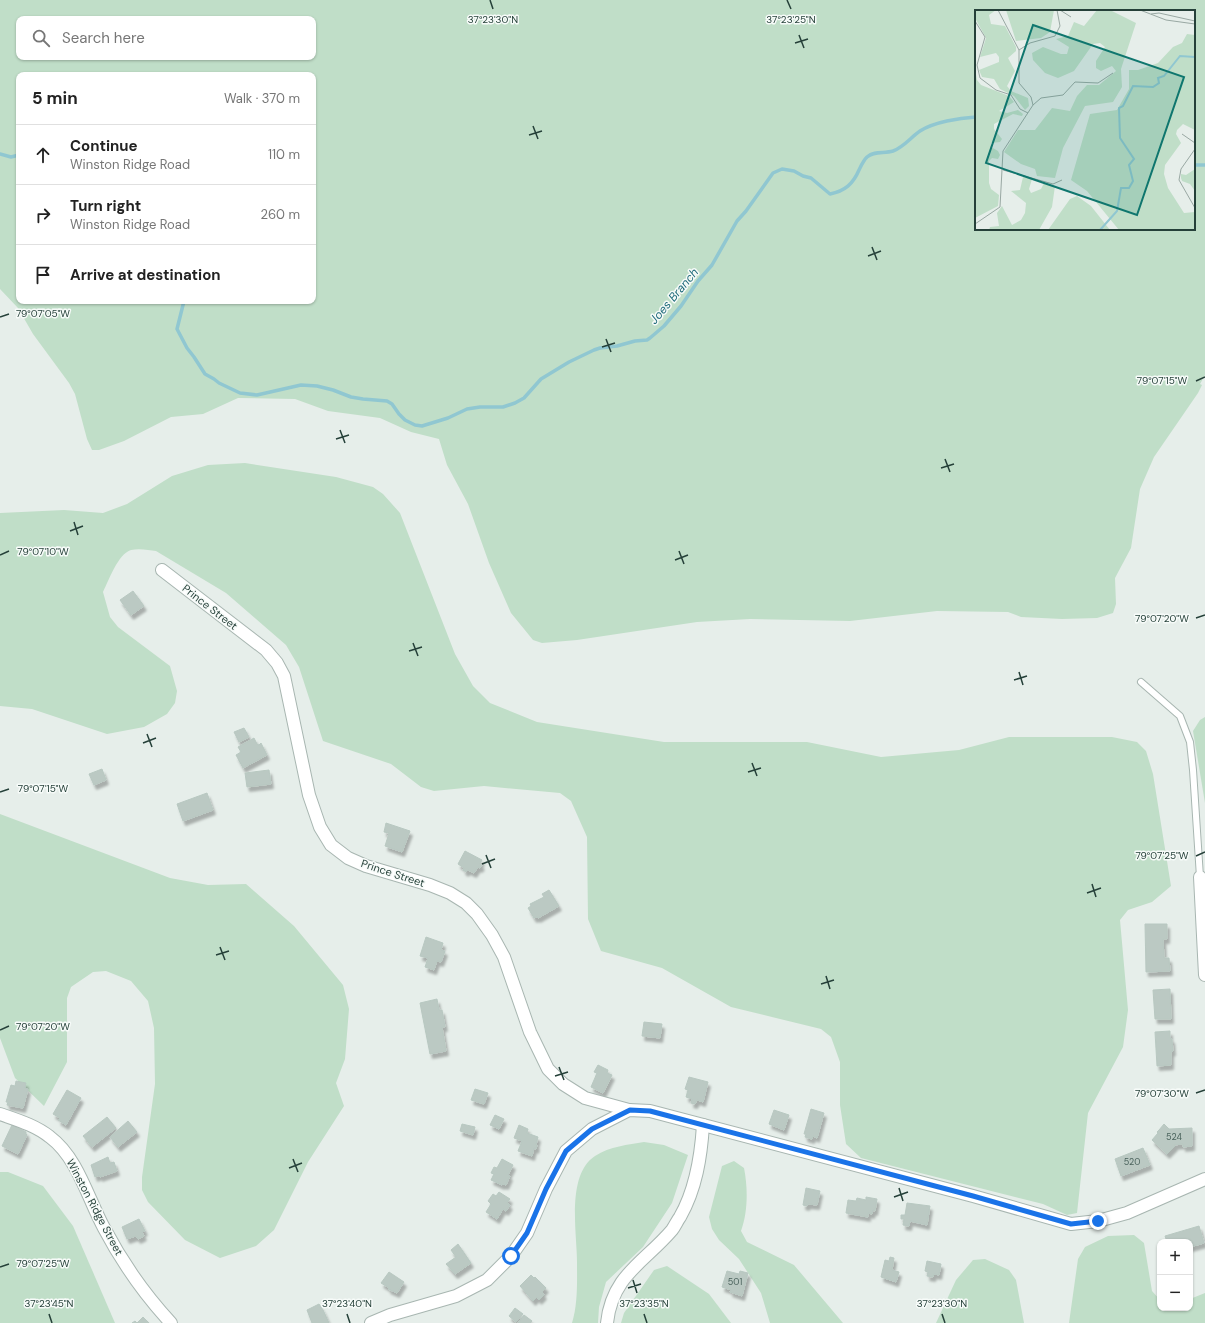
<!DOCTYPE html>
<meta charset="utf-8">
<style>
body{margin:0;font-family:"DM Sans",sans-serif;background:#f2f2f2;color:#222}
.controls{position:absolute;right:12px;bottom:12px;display:grid;overflow:hidden;border-radius:8px;box-shadow:0 1px 3px #0004}
.controls button{width:36px;height:36px;display:grid;place-items:center;padding:0;border:0;border-bottom:1px solid #e0e0e0;background:#fff;color:#222;font:20px sans-serif}
.stop{position:absolute;width:12px;height:12px;margin:-9px;border:3px solid #1a73e8;border-radius:50%;background:#fff}
.stop.end{background:#1a73e8;border-color:#fff;box-shadow:0 1px 4px #0008}
.list{margin:0;padding:0;list-style:none}
h2{display:flex;justify-content:space-between;align-items:center;height:52px;margin:0;padding:0 16px;font-size:17px}
h2 small{font-size:13px;font-weight:400;color:#767676}
.list li{display:grid;grid-template-columns:26px 1fr auto;gap:12px;align-items:center;box-sizing:border-box;height:60px;padding:0 16px;border-top:1px solid #e0e0e0}
.list b{display:block;font-size:15px;white-space:nowrap}
.list p{margin:0;font-size:13px;white-space:nowrap;color:#767676}
.list em{font-size:13px;font-style:normal;color:#767676}
.icon{flex:none;width:22px;height:22px;fill:none;stroke:currentColor;stroke-width:2;stroke-linecap:round;stroke-linejoin:round}
.map{position:relative;flex:none;width:1205px;height:1323px;overflow:hidden}
.search{position:absolute;background:#fff;box-shadow:0 1px 3px #0004;left:16px;top:16px;width:300px;height:44px;display:flex;align-items:center;gap:10px;box-sizing:border-box;padding:0 14px;border-radius:8px;color:#767676;font-size:15px}
.panel{position:absolute;background:#fff;box-shadow:0 1px 3px #0004;left:16px;top:72px;width:300px;height:232px;border-radius:8px}
.map>svg:first-child{display:block}
.green{fill:#c0dec8;fill-rule:evenodd}
.lines{fill:none;stroke-linecap:round;stroke-linejoin:round}
.stream{stroke:#90c7d1;stroke-width:3.5}
.building{fill:#bbc9c3;stroke:#b8c8c1;filter:url(#shadow)}
.lane-casing{stroke:#a8b6b1;stroke-width:8}
.street-casing{stroke:#a8b6b1;stroke-width:14}
.lane{stroke:#fff;stroke-width:6}
.street{stroke:#fff;stroke-width:12}
.route{stroke:#1a73e8;stroke-width:5}
.ticks{fill:none;stroke:#254039;stroke-width:1.5}
.labels{text-anchor:middle;stroke-width:3;stroke-linejoin:round;paint-order:stroke}
.number-label{font-size:9px;fill:#4a625c}
.street-label{font-size:11px;fill:#254039;stroke:#f7fbf9}
.water-label{font-size:12px;font-style:italic;fill:#206c7b;stroke:#f7fbf9}
.inset-river{fill:none;stroke:#90c7d1;stroke-width:2}
.inset-road{fill:none;stroke:#99a8a3;stroke-width:1}
.view{fill:#0f766e;fill-opacity:0.15;stroke:#0f766e;stroke-width:2}
.inset-edge{fill:none;stroke:#254039;stroke-width:2}
.ticks-label{font-size:10px;text-anchor:middle;fill:#254039;stroke:#f7fbf9;stroke-width:3;stroke-linejoin:round;paint-order:stroke}
</style>
<div class="map">
<svg width="1205" height="1323" viewBox="0 0 1205 1323">
<defs>
<filter id="shadow"><feDropShadow dx="2.5" dy="4.5" stdDeviation="1" flood-color="#0004"/></filter>
</defs>
<rect width="100%" height="100%" fill="#e6eeea"/>
<!-- green -->
<g class="green">
<path d="M 0,0 L 1205,0 L 1205,375 L 1200,384 L 1202,385 L 1198,393 L 1154,457 L 1140,489 L 1131,548 L 1115,578 L 1116,604 L 1113,613 L 1097,618 L 1062,619 L 1021,617 L 1008,612 L 937,611 L 850,621 L 750,619 L 697,622 L 577,640 L 542,643 L 533,640 L 511,613 L 489,563 L 468,504 L 447,465 L 439,439 L 411,432 L 380,418 L 328,411 L 295,399 L 238,398 L 203,414 L 171,417 L 124,441 L 99,450 L 92,450 L 87,439 L 75,394 L 69,383 L 33,334 L 18,308 L 0,289 ZM 976,11 L 1194,11 L 1194,229 L 976,229 ZM 19,19 L 313,19 L 313,57 L 19,57 ZM 19,75 L 313,75 L 313,301 L 19,301 Z"/>
<path d="M 245,463 L 336,477 L 373,487 L 383,494 L 400,513 L 455,654 L 473,686 L 490,703 L 537,722 L 664,742 L 807,742 L 881,757 L 959,750 L 1009,737 L 1112,737 L 1137,742 L 1146,751 L 1153,774 L 1171,886 L 1152,902 L 1128,910 L 1120,920 L 1128,1010 L 1123,1047 L 1088,1113 L 1077,1213 L 1067,1215 L 1043,1204 L 861,1158 L 846,1144 L 840,1105 L 840,1062 L 831,1037 L 821,1029 L 731,1007 L 662,968 L 601,951 L 588,919 L 587,837 L 571,801 L 560,793 L 484,786 L 434,791 L 421,787 L 391,764 L 323,741 L 299,667 L 286,645 L 226,593 L 156,551 C 149,550 139,548 131,550 C 118,554 109,580 103,592 L 110,617 L 118,627 L 170,666 L 177,691 L 175,703 L 167,714 L 144,727 L 107,734 L 32,709 L 0,706 L 0,513 L 64,510 L 103,513 L 127,504 L 172,476 L 208,465 Z"/>
<path d="M 1205,717 L 1205,803 L 1193,731 L 1200,720 Z"/>
<path d="M 0,814 L 170,878 L 208,885 L 246,884 L 294,926 L 343,985 L 349,1009 L 345,1059 L 336,1083 L 344,1106 L 308,1162 L 274,1230 L 256,1246 L 220,1258 L 185,1240 L 148,1202 L 142,1190 L 142,1177 L 155,1084 L 154,1028 L 148,1001 L 131,981 L 106,971 L 93,972 L 71,987 L 67,998 L 67,1062 L 44,1106 L 15,1078 L 0,1038 Z"/>
<path d="M 644,1142 L 664,1145 L 688,1155 L 672,1203 L 643,1247 L 606,1282 L 599,1307 L 598,1323 L 572,1323 C 578,1304 577,1282 577,1262 C 577,1233 566,1175 595,1156 C 610,1146 628,1145 644,1142 Z"/>
<path d="M 734,1161 L 744,1168 C 748,1188 748,1212 741,1231 L 747,1242 L 794,1265 L 843,1323 L 770,1323 L 761,1293 L 739,1259 L 719,1240 L 712,1229 L 709,1217 L 722,1166 Z"/>
<path d="M 0,1172 L 8,1172 L 43,1186 L 73,1226 L 115,1323 L 0,1323 Z"/>
<path d="M 1134,1235 L 1144,1243 L 1152,1291 L 1160,1300 L 1160,1308 L 1190,1308 L 1190,1299 L 1205,1293 L 1205,1323 L 1069,1323 L 1078,1259 L 1085,1247 L 1108,1236 Z"/>
<path d="M 985,1259 L 1009,1270 L 1016,1280 L 1024,1323 L 936,1323 L 956,1280 L 973,1260 Z"/>
<path d="M 667,1266 L 709,1294 L 731,1323 L 621,1323 L 624,1313 L 654,1270 Z"/>
</g>
<g class="lines">
<!-- stream -->
<g class="stream">
<path d="M 0,154 L 11,157 L 19,155"/>
<path d="M 1194,165 L 1205,165"/>
<path d="M 184,301 L 177,329 L 187,348 L 194,357 L 205,374 L 214,379 L 219,383 L 240,393 L 257,395 L 301,385 L 317,386 L 333,390 L 351,397 L 363,399 L 387,401 L 392,404 L 399,414 L 405,420 L 415,425 L 422,426 L 448,418 L 467,409 L 480,407 L 503,407 L 515,403 L 524,398 L 541,379 L 569,362 L 594,350 L 600,348 L 617,346 L 635,341 L 647,340 L 650,338 L 664,326 L 681,306 L 698,281 L 712,265 L 737,221 L 746,211 L 773,173 L 782,169 L 794,171 L 803,176 L 811,178 L 830,194 C 845,191 853,184 859,170 C 861,166 863,161 867,157 C 875,150 884,154 893,151 C 904,147 911,137 920,131 C 934,122 959,118 976,117"/>
</g>
</g>
<!-- building -->
<g class="building">
<path d="M 133,591 L 144,606 L 131,615 L 120,600 Z"/>
<path d="M 244,728 L 249,737 L 239,742 L 234,732 Z"/>
<path d="M 254,738 L 257,744 L 259,745 L 261,743 L 267,755 L 243,768 L 236,755 L 241,752 L 238,747 Z"/>
<path d="M 102,769 L 106,780 L 94,785 L 89,774 Z"/>
<path d="M 269,770 L 271,784 L 247,787 L 245,773 Z"/>
<path d="M 207,793 L 213,810 L 183,821 L 177,804 Z"/>
<path d="M 386,823 L 410,831 L 402,852 L 385,846 L 389,833 L 384,832 Z"/>
<path d="M 465,851 L 482,860 L 480,864 L 482,865 L 480,868 L 478,867 L 474,873 L 468,870 L 466,872 L 463,870 L 464,868 L 458,864 Z"/>
<path d="M 549,890 L 559,906 L 538,918 L 537,917 L 534,918 L 528,908 L 531,906 L 530,904 L 544,897 L 542,894 Z"/>
<path d="M 1145,924 L 1167,924 L 1167,939 L 1163,939 L 1164,958 L 1169,958 L 1170,971 L 1146,972 Z"/>
<path d="M 426,937 L 443,943 L 441,950 L 445,951 L 441,962 L 437,961 L 434,970 L 425,967 L 428,958 L 420,956 Z"/>
<path d="M 1170,989 L 1171,1019 L 1155,1019 L 1153,990 Z"/>
<path d="M 437,999 L 439,1010 L 442,1010 L 445,1027 L 442,1027 L 446,1051 L 430,1054 L 420,1003 Z"/>
<path d="M 644,1022 L 662,1024 L 660,1038 L 642,1036 Z"/>
<path d="M 1170,1031 L 1170,1038 L 1172,1039 L 1173,1051 L 1171,1052 L 1171,1065 L 1157,1066 L 1155,1032 Z"/>
<path d="M 598,1065 L 608,1070 L 607,1073 L 612,1075 L 603,1093 L 591,1087 L 597,1073 L 594,1072 Z"/>
<path d="M 689,1077 L 708,1082 L 703,1102 L 697,1100 L 695,1104 L 691,1103 L 692,1099 L 686,1097 L 688,1090 L 685,1089 Z"/>
<path d="M 16,1081 L 26,1083 L 25,1088 L 28,1089 L 23,1108 L 7,1105 L 8,1102 L 6,1102 L 11,1085 L 15,1086 Z"/>
<path d="M 475,1089 L 488,1093 L 484,1104 L 471,1100 Z"/>
<path d="M 67,1090 L 81,1098 L 66,1125 L 58,1120 L 60,1118 L 53,1114 Z"/>
<path d="M 811,1109 L 824,1113 L 817,1138 L 813,1136 L 812,1139 L 805,1137 L 806,1134 L 804,1134 Z"/>
<path d="M 774,1110 L 789,1115 L 784,1130 L 769,1124 Z"/>
<path d="M 495,1115 L 504,1119 L 499,1129 L 490,1125 Z"/>
<path d="M 107,1117 L 116,1128 L 92,1147 L 83,1136 Z"/>
<path d="M 128,1121 L 137,1132 L 118,1147 L 110,1137 Z"/>
<path d="M 462,1124 L 475,1127 L 473,1135 L 460,1131 Z"/>
<path d="M 1164,1124 L 1169,1129 L 1192,1128 L 1192,1146 L 1183,1147 L 1183,1144 L 1174,1145 L 1175,1146 L 1167,1154 L 1152,1140 L 1158,1133 L 1157,1132 L 1159,1130 Z"/>
<path d="M 12,1125 L 26,1132 L 26,1134 L 27,1135 L 18,1154 L 2,1146 Z"/>
<path d="M 519,1125 L 528,1129 L 527,1133 L 538,1137 L 536,1145 L 537,1145 L 536,1149 L 534,1148 L 532,1156 L 518,1151 L 522,1141 L 514,1138 Z"/>
<path d="M 1143,1148 L 1150,1165 L 1121,1176 L 1115,1159 Z"/>
<path d="M 108,1157 L 110,1163 L 114,1162 L 117,1171 L 100,1177 L 100,1175 L 95,1177 L 91,1165 Z"/>
<path d="M 502,1159 L 513,1165 L 508,1175 L 510,1176 L 506,1185 L 503,1184 L 502,1185 L 491,1180 L 494,1174 L 491,1173 L 494,1167 L 497,1168 Z"/>
<path d="M 806,1188 L 820,1191 L 817,1205 L 808,1204 L 807,1206 L 803,1205 Z"/>
<path d="M 499,1192 L 510,1199 L 507,1203 L 510,1205 L 506,1211 L 503,1209 L 497,1219 L 486,1212 L 491,1204 L 488,1201 L 493,1194 L 496,1196 Z"/>
<path d="M 866,1197 L 877,1199 L 875,1211 L 873,1210 L 872,1214 L 868,1213 L 868,1217 L 846,1213 L 848,1200 L 856,1201 L 857,1198 L 866,1200 Z"/>
<path d="M 907,1203 L 930,1206 L 927,1225 L 910,1221 L 909,1226 L 903,1225 L 904,1219 L 901,1219 L 901,1215 L 905,1215 Z"/>
<path d="M 139,1219 L 145,1231 L 142,1232 L 144,1236 L 138,1239 L 136,1236 L 127,1239 L 122,1227 Z"/>
<path d="M 1199,1226 L 1204,1243 L 1190,1247 L 1190,1242 L 1167,1242 L 1165,1236 Z"/>
<path d="M 458,1244 L 471,1263 L 455,1274 L 446,1264 L 456,1257 L 451,1250 Z"/>
<path d="M 890,1257 L 894,1258 L 892,1270 L 899,1272 L 896,1282 L 881,1277 L 885,1260 L 889,1261 Z"/>
<path d="M 927,1261 L 941,1264 L 939,1275 L 934,1274 L 933,1277 L 927,1276 L 928,1272 L 925,1271 Z"/>
<path d="M 727,1271 L 739,1274 L 740,1271 L 748,1273 L 742,1296 L 730,1292 L 731,1290 L 722,1287 Z"/>
<path d="M 389,1272 L 404,1282 L 397,1293 L 388,1289 L 389,1288 L 381,1283 Z"/>
<path d="M 531,1275 L 534,1278 L 535,1277 L 546,1288 L 542,1292 L 544,1295 L 539,1300 L 537,1297 L 533,1301 L 520,1286 Z"/>
<path d="M 319,1304 L 323,1310 L 329,1323 L 312,1323 L 307,1310 Z"/>
<path d="M 515,1308 L 523,1314 L 516,1322 L 509,1316 Z"/>
<path d="M 524,1315 L 532,1321 L 530,1323 L 518,1323 Z"/>
<path d="M 143,1317 L 149,1323 L 132,1323 L 135,1321 L 137,1323 Z"/>
</g>
<g class="lines">
<!-- lane casing -->
<g class="lane-casing">
<path id="lane" d="M 1141,682 L 1180,716 L 1190,742 L 1193,770 L 1200,877"/>
</g>
<!-- street casing -->
<g class="street-casing">
<g id="street">
<path d="M 162,570 L 266,650 L 277,663 L 284,676 L 309,795 L 320,827 L 331,845 L 348,858 L 366,866 L 430,885 L 450,893 L 466,903 L 477,914 L 492,935 L 504,957 L 530,1032 L 548,1069 L 563,1084 L 585,1098 L 629,1110"/>
<path d="M 1200,877 L 1205,975"/>
<path d="M 0,1114 C 17,1120 35,1125 50,1137 C 78,1158 88,1199 104,1228 C 122,1262 145,1295 171,1323"/>
<path d="M 371,1323 L 390,1315 L 456,1296 L 487,1280 L 511,1256 L 527,1233 L 546,1189 L 566,1151 L 592,1129 L 629,1110 L 650,1111 L 973,1196 L 1071,1224 L 1098,1221 L 1127,1213 L 1205,1179"/>
<path d="M 607,1323 C 612,1275 645,1262 672,1230 C 675,1226 677,1221 680,1217 C 696,1189 701,1157 703,1125"/>
</g>
</g>
<!-- lane -->
<use href="#lane" class="lane"/>
<!-- street -->
<use href="#street" class="street"/>
</g>
<g class="lines">
<!-- route -->
<path class="route" d="M 511,1256 L 527,1233 L 546,1189 L 566,1151 L 592,1129 L 630,1110 L 650,1111 L 973,1196 L 1071,1224 L 1098,1221"/>
</g>
<!-- ticks -->
<path class="ticks" d="M 490,0 L 493,9M 787,0 L 791,9M 799,35 L 804,48M 795,43 L 808,39M 533,126 L 538,139M 529,135 L 542,131M 872,247 L 877,260M 868,256 L 881,251M 0,317 L 9,314M 606,339 L 611,352M 602,347 L 615,343M 1196,381 L 1205,377M 340,430 L 345,443M 336,439 L 349,435M 945,459 L 950,472M 941,468 L 954,464M 74,522 L 78,535M 70,531 L 83,526M 679,551 L 684,564M 0,555 L 9,551M 675,560 L 688,555M 1196,618 L 1205,615M 413,643 L 418,656M 409,651 L 422,647M 1019,672 L 1023,685M 1014,680 L 1027,676M 147,734 L 152,747M 143,743 L 156,738M 752,763 L 757,776M 748,772 L 761,768M 0,792 L 9,789M 486,855 L 491,868M 1196,856 L 1205,852M 482,864 L 495,859M 1092,884 L 1096,897M 1087,893 L 1101,888M 220,947 L 225,960M 216,955 L 229,951M 826,976 L 830,989M 821,984 L 834,980M 0,1030 L 9,1026M 559,1067 L 564,1080M 555,1076 L 568,1072M 1196,1093 L 1205,1090M 293,1159 L 298,1172M 289,1168 L 302,1163M 899,1188 L 903,1201M 894,1197 L 908,1192M 0,1267 L 9,1264M 633,1280 L 637,1293M 628,1288 L 641,1284M 49,1314 L 52,1323M 347,1314 L 350,1323M 644,1314 L 647,1323M 942,1314 L 945,1323"/>
<g class="labels">
<!-- number labels -->
<g class="number-label">
<text x="1174" y="1140">524</text>
<text x="1132" y="1165">520</text>
<text x="735" y="1285">501</text>
</g>
<!-- street labels -->
<g class="street-label">
<text transform="translate(210 607) rotate(38)" y="4">Prince Street</text>
<text transform="translate(393 873) rotate(18)" y="4">Prince Street</text>
<text transform="translate(95 1207) rotate(62)" y="4">Winston Ridge Street</text>
</g>
<!-- water labels -->
<g class="water-label">
<text transform="translate(674 296) rotate(-50)" y="4">Joes Branch</text>
</g>
</g>
<!-- overview -->
<g transform="translate(975 10)">
<rect width="220" height="220" fill="#e6eeea"/>
<path d="M 0,0 L 21,0 L 14,5 L 16,14 L 30,16 L 41,37 L 41,41 L 33,48 L 40,61 L 32,76 L 36,81 L 53,88 L 54,96 L 50,100 L 39,86 L 25,79 L 19,69 L 7,67 L 4,60 L 24,52 L 24,47 L 21,43 L 5,47 L 11,28 L 0,8 ZM 31,0 L 79,0 L 75,22 L 66,28 L 41,31 ZM 122,0 L 135,0 L 161,13 L 146,59 L 147,77 L 138,92 L 110,96 L 88,138 L 80,168 L 62,166 L 60,159 L 46,154 L 29,142 L 43,120 L 60,120 L 77,98 L 95,101 L 102,86 L 112,75 L 124,75 L 141,61 L 137,56 L 126,61 L 121,58 L 121,51 L 130,37 L 125,33 L 118,34 L 99,61 L 83,68 L 70,63 L 58,50 L 57,43 L 68,37 L 86,44 L 92,44 L 94,37 L 81,29 L 93,26 L 99,12 L 109,16 ZM 212,24 L 220,25 L 220,120 L 208,114 L 202,120 L 201,124 L 206,133 L 190,155 L 189,164 L 193,178 L 209,203 L 220,202 L 220,220 L 144,220 L 112,181 L 96,170 L 115,104 L 142,100 L 154,79 L 154,60 L 163,60 L 183,53 L 198,37 L 207,33 ZM 0,58 L 2,70 L 6,75 L 34,86 L 39,92 L 24,101 L 32,103 L 43,100 L 48,104 L 47,106 L 38,104 L 19,114 L 19,119 L 27,129 L 25,132 L 16,133 L 16,137 L 23,141 L 25,145 L 23,149 L 17,148 L 14,151 L 14,173 L 16,179 L 24,185 L 23,196 L 0,208 ZM 220,159 L 220,181 L 215,174 L 207,171 L 206,168 L 206,164 L 211,165 ZM 48,167 L 57,169 L 54,179 L 56,183 L 66,179 L 69,173 L 80,176 L 77,197 L 64,220 L 14,220 L 15,217 L 24,216 L 22,203 L 27,196 L 37,215 L 46,210 L 50,203 L 51,193 L 36,181 L 45,180 ZM 102,186 L 116,196 L 135,220 L 73,220 L 95,189 Z" fill="#c0dec8"/>
<path class="inset-river" d="M 125,220 L 142,201 L 146,178 L 154,178 L 158,171 L 154,155 L 159,149 L 145,128 L 144,98 L 148,96 L 158,76 L 178,77 L 184,73 L 183,68 L 189,66 L 205,46 L 220,47"/>
<path class="inset-road" d="M 23,0 L 44,40M 85,0 L 96,7M 165,0 L 191,10 L 220,14M 176,4 L 184,3 L 220,11M 0,11 L 10,27 L 2,55 L 5,68 L 21,80 L 36,85 L 45,99 L 53,103M 44,40 L 55,33 L 80,26 L 85,16 L 82,0M 58,95 L 66,88 L 88,85 L 100,72 L 123,73 L 138,63M 207,124 L 220,133M 220,139 L 206,159 L 204,170 L 220,198M 28,160 L 78,174 L 87,170M 0,214 L 25,197 L 28,141 L 58,95 L 56,87 L 44,73 L 44,40"/>
<path class="view" d="M 58,15 L 209,67 L 162,205 L 11,153 Z"/>
<rect width="220" height="220" class="inset-edge"/>
</g>
<g class="ticks-label">
<text x="493" y="23">37°23'30"N</text>
<text x="791" y="23">37°23'25"N</text>
<text x="43" y="317">79°07'05"W</text>
<text x="1162" y="384">79°07'15"W</text>
<text x="43" y="555">79°07'10"W</text>
<text x="1162" y="622">79°07'20"W</text>
<text x="43" y="792">79°07'15"W</text>
<text x="1162" y="859">79°07'25"W</text>
<text x="43" y="1030">79°07'20"W</text>
<text x="1162" y="1097">79°07'30"W</text>
<text x="43" y="1267">79°07'25"W</text>
<text x="49" y="1307">37°23'45"N</text>
<text x="347" y="1307">37°23'40"N</text>
<text x="644" y="1307">37°23'35"N</text>
<text x="942" y="1307">37°23'30"N</text>
</g>
</svg>
<div class="controls">
<button>+</button>
<button>−</button>
</div>
<div class="stop" style="left:511px;top:1256px"></div>
<div class="stop end" style="left:1098px;top:1221px"></div>
<div class="search"><svg class="icon" aria-label="search" viewBox="0 0 24 24"><circle cx="10" cy="10" r="6"/><path d="M15 15l6 6"/></svg>Search here</div>
<section class="panel">
<h2>5 min<small>Walk · 370 m</small></h2>
<ul class="list">
<li><svg class="icon" aria-label="ahead" viewBox="0 0 24 24"><path d="M12 20V5M6 11l6-6 6 6"/></svg><div><b>Continue</b><p>Winston Ridge Road</p></div><em>110 m</em></li>
<li><svg class="icon" aria-label="right" viewBox="0 0 24 24"><path d="M7 20v-9h11M14 6l5 5-5 5"/></svg><div><b>Turn right</b><p>Winston Ridge Road</p></div><em>260 m</em></li>
<li><svg class="icon" aria-label="arrive" viewBox="0 0 24 24"><path d="M6 21V4h12l-3 4 3 4H6"/></svg><div><b>Arrive at destination</b></div></li>
</ul>
</section>
</div>
